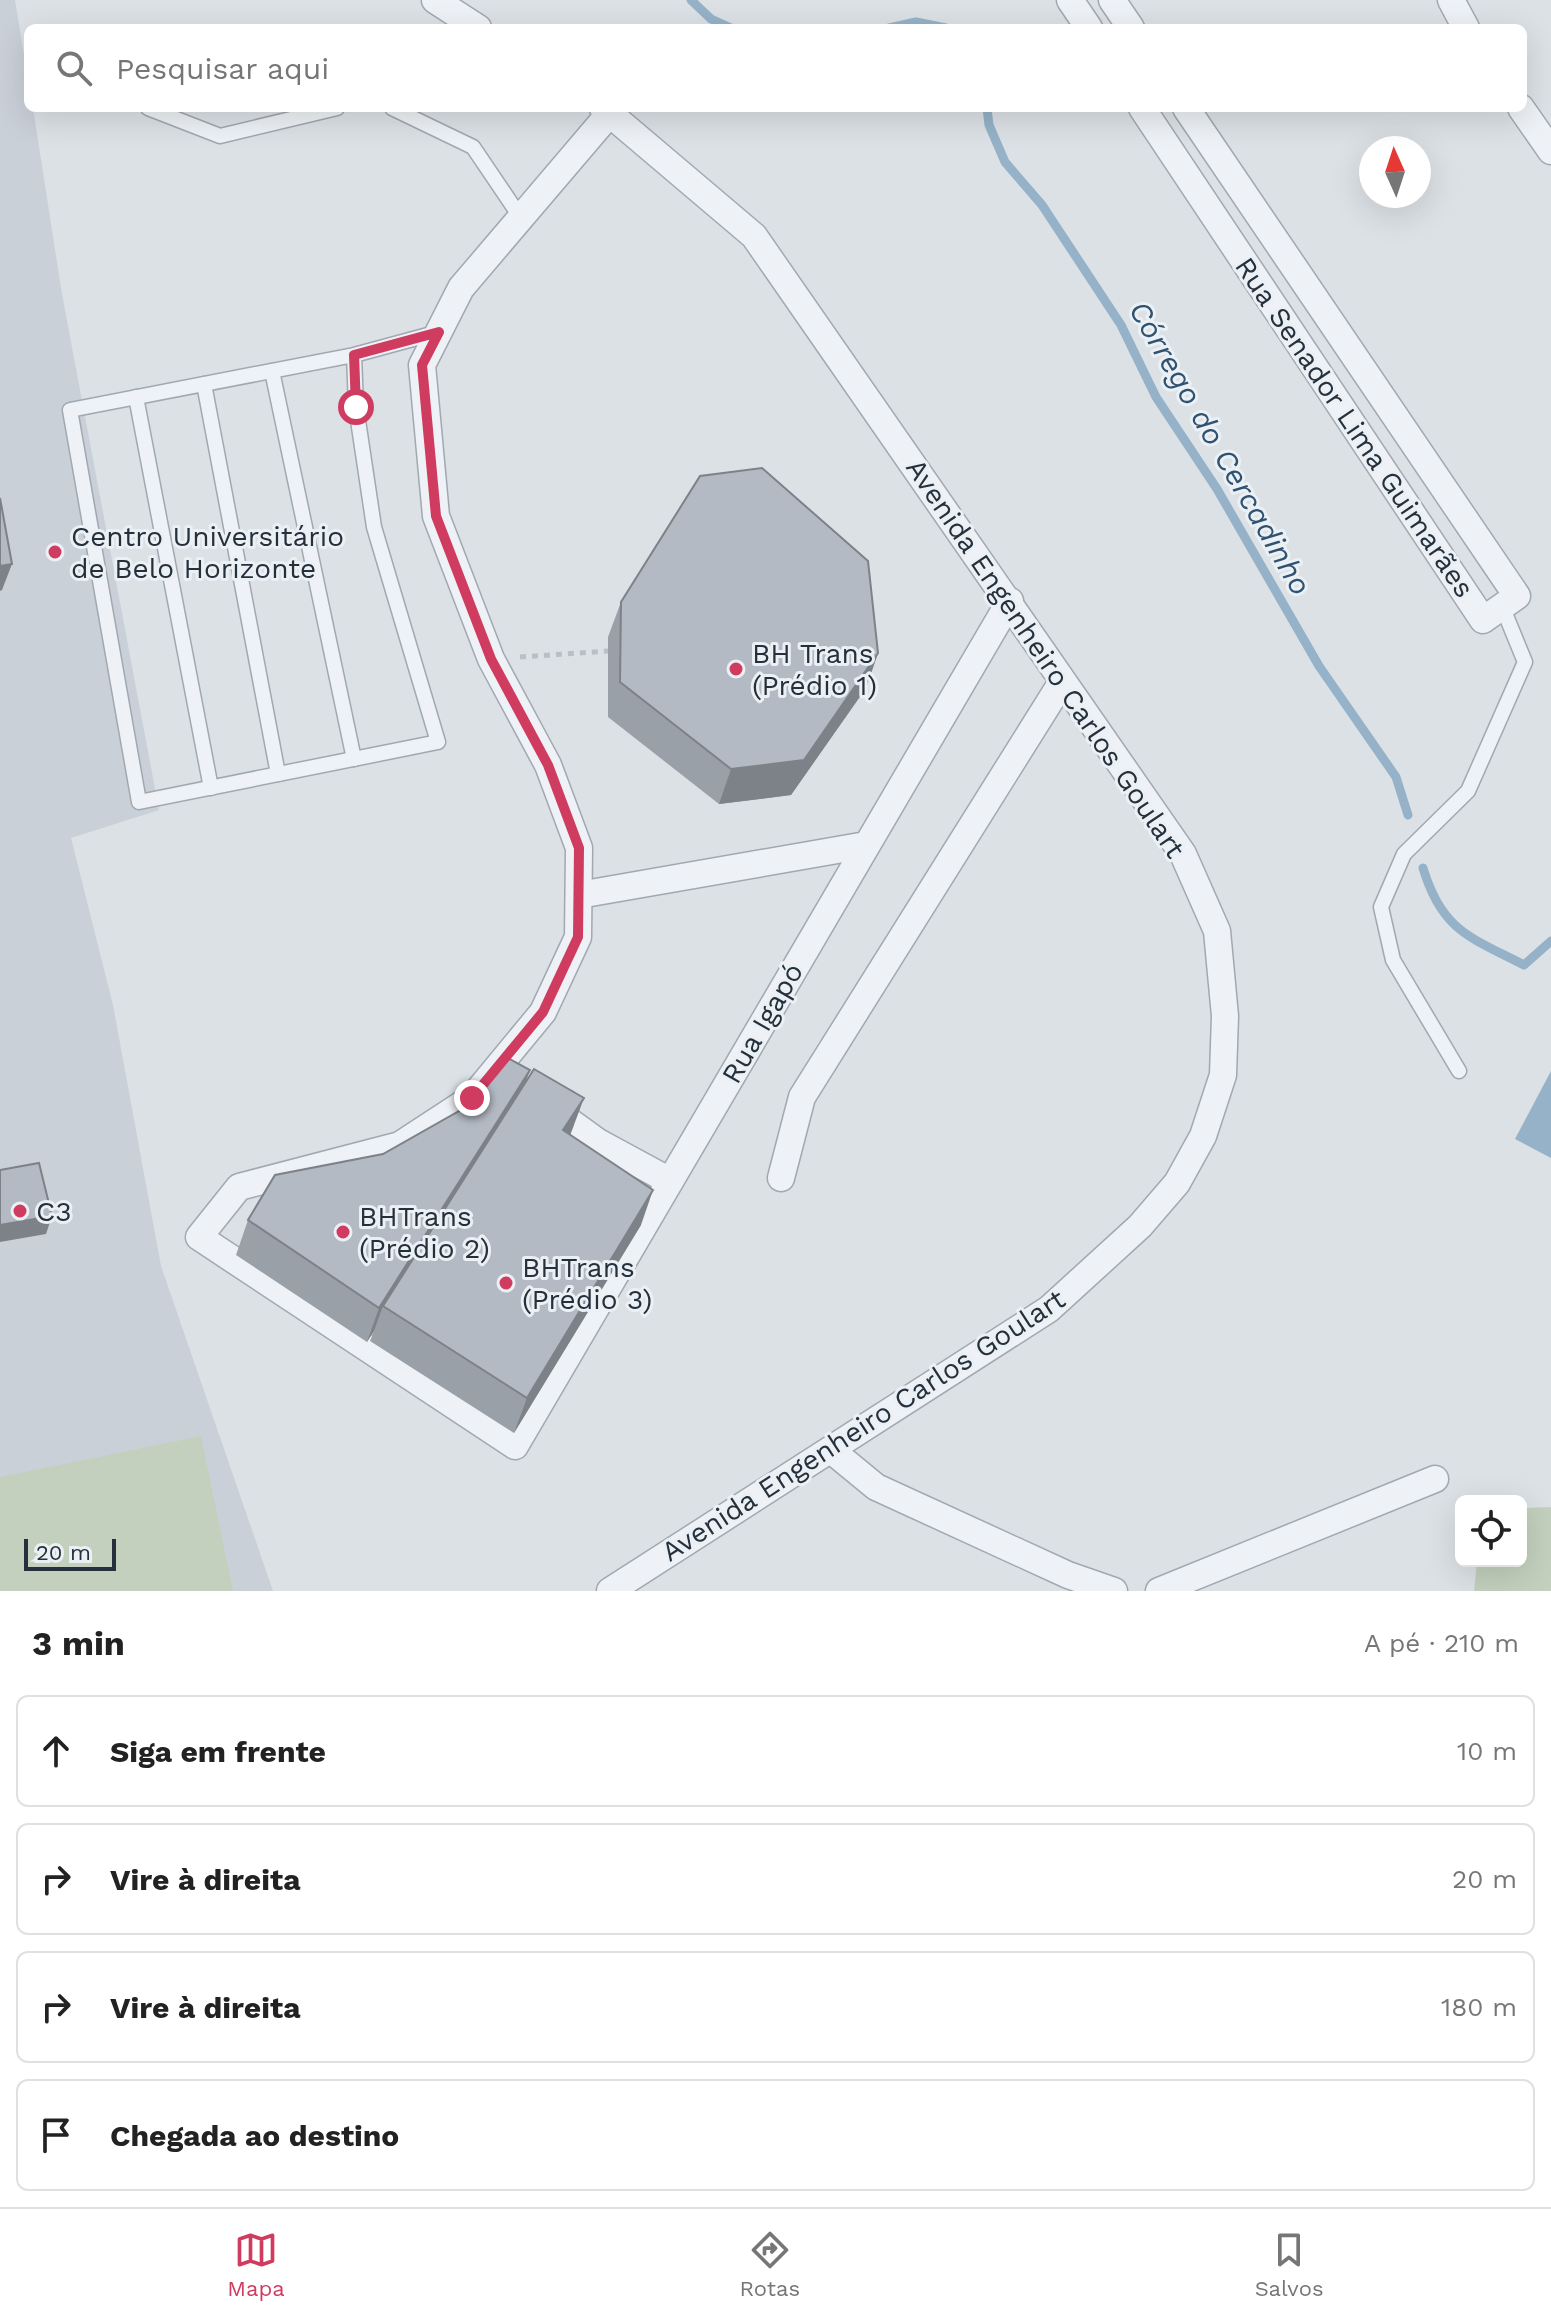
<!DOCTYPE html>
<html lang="pt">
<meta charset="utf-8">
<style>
body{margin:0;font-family:"Work Sans",sans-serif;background:#f2f2f2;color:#222}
.controls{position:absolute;right:24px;bottom:24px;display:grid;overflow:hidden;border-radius:12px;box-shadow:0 8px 32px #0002}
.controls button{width:72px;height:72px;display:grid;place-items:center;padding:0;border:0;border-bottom:2px solid #e0e0e0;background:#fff;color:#222;font:40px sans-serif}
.compass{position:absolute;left:1359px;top:136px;width:72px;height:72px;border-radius:50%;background:#fff;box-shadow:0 8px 32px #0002;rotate:357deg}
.scale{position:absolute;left:24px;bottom:20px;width:92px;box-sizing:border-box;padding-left:8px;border:4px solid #25303d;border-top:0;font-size:22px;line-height:28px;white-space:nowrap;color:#25303d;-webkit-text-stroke:6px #ebf0f4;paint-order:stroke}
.stop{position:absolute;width:24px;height:24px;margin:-18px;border:6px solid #d03c60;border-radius:50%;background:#fff}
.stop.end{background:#d03c60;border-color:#fff;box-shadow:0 2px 8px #0008}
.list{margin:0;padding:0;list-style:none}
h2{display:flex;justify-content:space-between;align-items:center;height:104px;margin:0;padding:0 32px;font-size:34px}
h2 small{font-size:26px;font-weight:400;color:#767676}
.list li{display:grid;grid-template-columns:52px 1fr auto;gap:24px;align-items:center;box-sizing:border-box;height:112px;margin:0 16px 16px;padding:0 16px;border:2px solid #e0e0e0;border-radius:12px}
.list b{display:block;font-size:30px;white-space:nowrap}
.list em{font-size:26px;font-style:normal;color:#767676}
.icon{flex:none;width:44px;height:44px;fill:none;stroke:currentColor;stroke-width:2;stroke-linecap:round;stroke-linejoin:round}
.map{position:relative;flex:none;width:1551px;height:1591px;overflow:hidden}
.search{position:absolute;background:#fff;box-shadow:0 8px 32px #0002;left:24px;right:24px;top:24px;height:88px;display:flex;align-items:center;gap:20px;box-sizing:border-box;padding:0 28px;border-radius:12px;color:#767676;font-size:30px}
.sheet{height:616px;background:#fff}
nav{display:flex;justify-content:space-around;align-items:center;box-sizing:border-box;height:112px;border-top:2px solid #e0e0e0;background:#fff;font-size:22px;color:#767676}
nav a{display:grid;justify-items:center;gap:4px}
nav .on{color:#d03c60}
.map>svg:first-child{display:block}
.built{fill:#cad0d8}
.green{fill:#c3d0bd}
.water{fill:#95b2c8}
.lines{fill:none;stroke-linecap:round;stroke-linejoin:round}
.stream{stroke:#95b2c8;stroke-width:9}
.service-casing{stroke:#a1a8b0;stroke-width:17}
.minor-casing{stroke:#a1a8b0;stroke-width:29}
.path{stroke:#babfc5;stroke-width:5;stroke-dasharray:6 6;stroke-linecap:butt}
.service{stroke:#eef1f5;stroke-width:14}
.minor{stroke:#eef1f5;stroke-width:26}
.wall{fill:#9aa0a8}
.shaded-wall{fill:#7d8288}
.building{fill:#b3bac3;stroke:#7d8288;stroke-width:2}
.route{stroke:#d03c60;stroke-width:10}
.poi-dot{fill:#d03c60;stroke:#ebf0f4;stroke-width:3}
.labels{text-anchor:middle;stroke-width:6;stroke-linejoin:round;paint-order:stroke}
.street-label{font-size:28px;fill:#25303d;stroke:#ebf0f4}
.poi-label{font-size:28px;fill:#25303d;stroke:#ebf0f4;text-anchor:start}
.water-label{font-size:30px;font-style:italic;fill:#2f5271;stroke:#ebf0f4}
</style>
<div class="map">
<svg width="1551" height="1591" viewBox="0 0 1551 1591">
<rect width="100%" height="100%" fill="#dce1e6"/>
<!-- built -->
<path class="built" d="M 0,0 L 15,0 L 28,80 L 28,108 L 33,108 L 62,294 L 159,810 L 71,838 L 113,1005 L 161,1266 L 273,1591 L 0,1591 Z"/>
<!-- green -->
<g class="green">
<path d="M 201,1436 L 233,1591 L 0,1591 L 0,1477 Z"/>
<path d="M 1551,1507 L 1551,1591 L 1474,1591 L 1477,1561 L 1521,1561 L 1521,1508 Z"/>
</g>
<!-- water -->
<path class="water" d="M 1551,1071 L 1551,1158 L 1515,1139 Z"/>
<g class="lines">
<!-- stream -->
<g class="stream">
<path d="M 691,0 L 711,19 L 731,28"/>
<path d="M 889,28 L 916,22 L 946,28"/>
<path d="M 987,108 L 989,125 L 1005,162 L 1042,205 L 1121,325 L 1156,397 L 1217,489 L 1319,666 L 1396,777 L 1408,815"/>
<path d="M 1423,868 C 1442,931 1470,937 1524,965 L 1551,941"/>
</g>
<!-- service casing -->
<g class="service-casing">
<g id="service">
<path d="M 148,108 L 220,136 L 337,108"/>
<path d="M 392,108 L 473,147 L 521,218"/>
<path d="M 354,355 L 356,407 L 374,527 L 438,742 L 139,802 L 70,410 L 354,355 L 439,332"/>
<path d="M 272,371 L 354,759"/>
<path d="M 204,384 L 278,774"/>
<path d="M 136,397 L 211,788"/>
<path d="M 1459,1071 L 1393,960 L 1381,907 L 1404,854 L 1468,791 L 1525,662 L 1502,606"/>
</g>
</g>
<!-- minor casing -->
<g class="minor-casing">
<g id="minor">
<path d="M 435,0 L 478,28"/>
<path d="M 1070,0 L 1089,28"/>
<path d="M 1112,0 L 1131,28"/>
<path d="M 1451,0 L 1466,28"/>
<path d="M 603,108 L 754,236 L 1183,854 L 1217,931 L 1225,1016 L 1223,1075 L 1203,1136 L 1177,1183 L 1140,1226 L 1049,1309 L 610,1591"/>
<path d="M 1142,108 L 1483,620 L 1517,596 L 1186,108"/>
<path d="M 1521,108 L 1551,151"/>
<path d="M 610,113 L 461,288 L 422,365 L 436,516 L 491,659 L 548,765 L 579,848 L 578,937 L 543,1012 L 472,1098 L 400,1145 L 239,1187 L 199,1237 L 515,1446 L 1010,601"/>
<path d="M 579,895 L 866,845"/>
<path d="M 547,1105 L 598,1142 L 670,1181"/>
<path d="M 781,1178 L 802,1097 L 1062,682"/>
<path d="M 831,1450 L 876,1487 L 1068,1575 L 1114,1591"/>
<path d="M 1159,1591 L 1435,1479"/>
</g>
</g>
<!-- path -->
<path class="path" d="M 520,657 L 609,651"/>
<!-- service -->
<use href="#service" class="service"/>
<!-- minor -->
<use href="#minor" class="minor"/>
</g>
<!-- wall -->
<g class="wall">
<path d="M 621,602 L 878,653 L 866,688 L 791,795 L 719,804 L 608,717 L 608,637 Z"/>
<path d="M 530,1070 L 525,1083 L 571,1133 L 570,1134 L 641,1225 L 514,1433 L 370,1341 L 374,1331 L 367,1342 L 236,1255 L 248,1220 L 383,1154 Z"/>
</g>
<!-- shaded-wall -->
<g class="shaded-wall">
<path d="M 12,564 L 2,590 L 0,591 L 0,566 Z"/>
<path d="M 878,653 L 866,688 L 791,795 L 719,804 L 731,769 Z"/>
<path d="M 530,1070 L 517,1105 L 383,1306 L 374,1331 L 367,1342 L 379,1308 Z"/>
<path d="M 584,1098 L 571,1133 L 550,1165 L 563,1130 Z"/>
<path d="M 653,1190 L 641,1225 L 514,1433 L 527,1398 Z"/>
<path d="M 52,1216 L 46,1234 L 0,1242 L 0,1225 Z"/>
</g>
<!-- building -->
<g class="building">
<path d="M 762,468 L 868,561 L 878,653 L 804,760 L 731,769 L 620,682 L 621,602 L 700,476 Z"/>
<path d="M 0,498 L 12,564 L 0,566 Z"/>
<path d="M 506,1057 L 530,1070 L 379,1308 L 248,1220 L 275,1175 L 383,1154 L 466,1107 Z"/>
<path d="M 534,1069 L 584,1098 L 563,1130 L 653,1190 L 527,1398 L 383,1306 Z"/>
<path d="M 39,1163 L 52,1216 L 0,1225 L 0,1170 Z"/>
</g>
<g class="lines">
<!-- route -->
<path class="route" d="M 356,407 L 354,355 L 439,332 L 422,365 L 436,516 L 491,659 L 548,765 L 579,848 L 578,937 L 543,1012 L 472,1098"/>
</g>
<!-- markers -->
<g class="poi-dot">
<circle cx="55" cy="552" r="8"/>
<circle cx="736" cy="669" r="8"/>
<circle cx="20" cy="1211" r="8"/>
<circle cx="343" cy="1232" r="8"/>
<circle cx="506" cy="1283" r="8"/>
</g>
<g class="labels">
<!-- street labels -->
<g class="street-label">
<text transform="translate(1355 427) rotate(56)" y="10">Rua Senador Lima Guimarães</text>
<text transform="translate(1046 658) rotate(56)" y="10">Avenida Engenheiro Carlos Goulart</text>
<text transform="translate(762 1023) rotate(-60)" y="10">Rua Igapó</text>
<text transform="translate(863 1425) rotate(-33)" y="10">Avenida Engenheiro Carlos Goulart</text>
</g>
<!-- poi labels -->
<g class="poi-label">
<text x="71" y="546">Centro Universitário<tspan x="71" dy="32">de Belo Horizonte</tspan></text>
<text x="752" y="663">BH Trans<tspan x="752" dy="32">(Prédio 1)</tspan></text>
<text x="36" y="1221">C3</text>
<text x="359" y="1226">BHTrans<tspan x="359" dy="32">(Prédio 2)</tspan></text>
<text x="522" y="1277">BHTrans<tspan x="522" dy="32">(Prédio 3)</tspan></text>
</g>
<!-- water labels -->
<g class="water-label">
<text transform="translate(1220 448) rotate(60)" y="10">Córrego do Cercadinho</text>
</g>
</g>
</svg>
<div class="controls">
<button><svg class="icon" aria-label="locate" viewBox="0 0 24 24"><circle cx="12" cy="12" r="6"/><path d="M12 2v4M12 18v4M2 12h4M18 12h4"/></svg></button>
</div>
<svg class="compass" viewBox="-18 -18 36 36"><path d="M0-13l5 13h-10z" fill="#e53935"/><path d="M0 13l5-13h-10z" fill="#767676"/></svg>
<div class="scale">20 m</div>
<div class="stop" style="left:356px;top:407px"></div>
<div class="stop end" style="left:472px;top:1098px"></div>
<div class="search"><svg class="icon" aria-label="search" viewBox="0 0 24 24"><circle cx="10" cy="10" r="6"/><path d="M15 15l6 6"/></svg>Pesquisar aqui</div>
</div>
<section class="sheet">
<h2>3 min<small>A pé · 210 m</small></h2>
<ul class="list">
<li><svg class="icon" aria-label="ahead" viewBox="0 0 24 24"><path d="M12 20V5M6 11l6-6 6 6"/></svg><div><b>Siga em frente</b></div><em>10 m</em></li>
<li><svg class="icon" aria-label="right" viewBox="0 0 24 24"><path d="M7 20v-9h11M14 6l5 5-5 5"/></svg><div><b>Vire à direita</b></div><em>20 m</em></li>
<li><svg class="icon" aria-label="right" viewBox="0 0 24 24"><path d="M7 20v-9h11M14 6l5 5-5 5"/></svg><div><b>Vire à direita</b></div><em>180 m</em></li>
<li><svg class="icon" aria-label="arrive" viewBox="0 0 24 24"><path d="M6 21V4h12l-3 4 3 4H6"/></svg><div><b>Chegada ao destino</b></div></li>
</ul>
</section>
<nav>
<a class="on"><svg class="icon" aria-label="map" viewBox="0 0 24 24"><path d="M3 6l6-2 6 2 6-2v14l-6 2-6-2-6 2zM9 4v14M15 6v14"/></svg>Mapa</a>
<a><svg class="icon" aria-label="directions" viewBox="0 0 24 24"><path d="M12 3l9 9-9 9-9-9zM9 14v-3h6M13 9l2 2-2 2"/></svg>Rotas</a>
<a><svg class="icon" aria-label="saved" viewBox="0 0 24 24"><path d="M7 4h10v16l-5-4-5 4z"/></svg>Salvos</a>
</nav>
